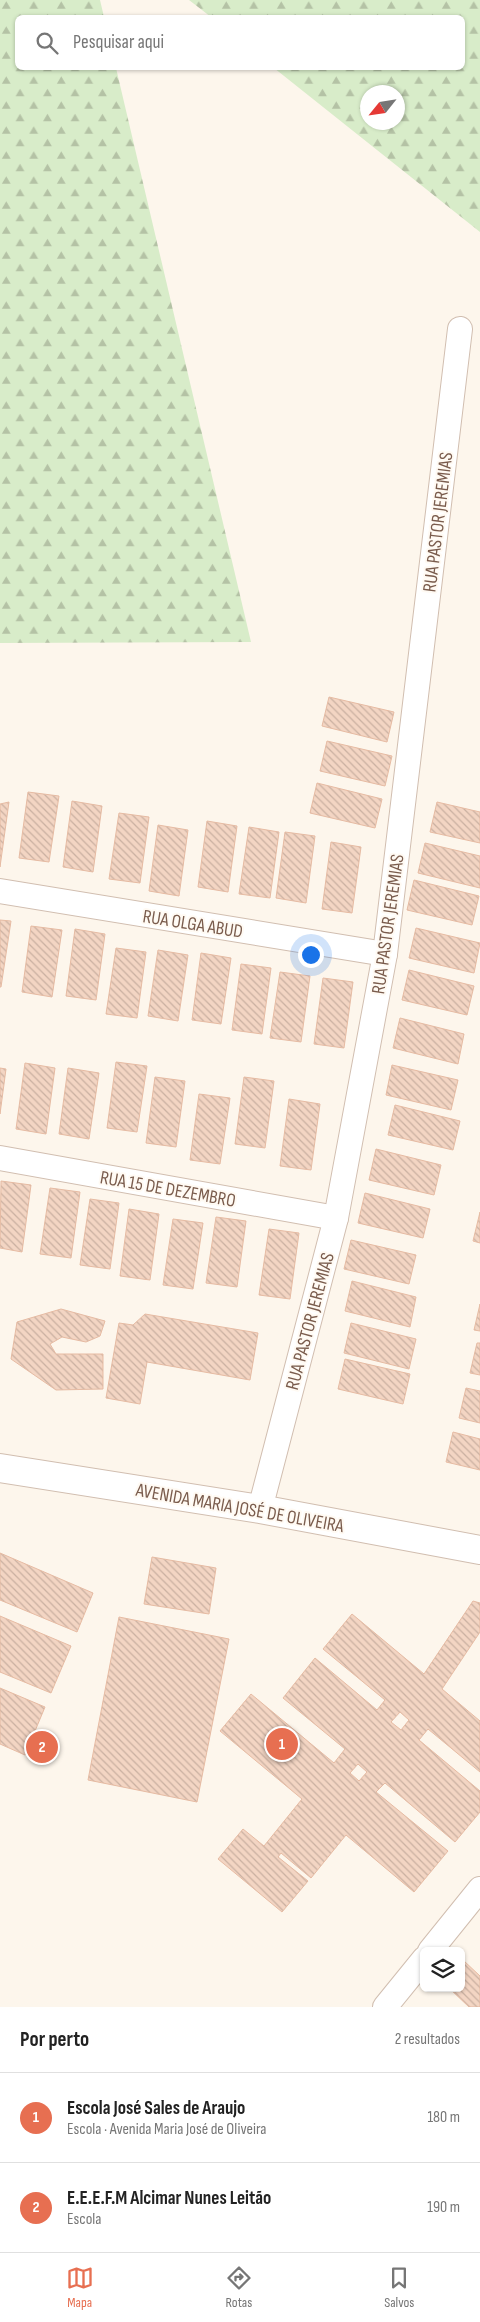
<!DOCTYPE html>
<html lang="pt">
<meta charset="utf-8">
<style>
body{margin:0;font-family:"Sofia Sans Condensed",sans-serif;background:#f6f6f6;color:#222}
.controls{position:absolute;right:15px;bottom:15px;display:grid;overflow:hidden;border-radius:8px;box-shadow:0 1px 4px #0004}
.controls button{width:45px;height:45px;display:grid;place-items:center;padding:0;border:0;border-bottom:1px solid #e0e0e0;background:#fff;color:#222;font:25px sans-serif}
.compass{position:absolute;left:360px;top:85px;width:45px;height:45px;border-radius:50%;background:#fff;box-shadow:0 1px 4px #0004;rotate:240deg}
.you{position:absolute;left:310px;top:954px;width:18px;height:18px;margin:-12px;border:4px solid #fff;border-radius:50%;background:#1a73e8;box-shadow:0 0 0 8px #1a73e833}
.badge{display:grid;place-items:center;width:32px;height:32px;border-radius:50%;background:#e76f51;color:#fff;font-size:16px;font-weight:700}
.pin{position:absolute;translate:-50% -50%;border:2px solid #fff;box-shadow:0 1px 5px #0006}
.list{margin:0;padding:0;list-style:none}
h2{display:flex;justify-content:space-between;align-items:center;height:65px;margin:0;padding:0 20px;font-size:21px}
h2 small{font-size:16px;font-weight:400;color:#767676}
.list li{display:grid;grid-template-columns:32px 1fr auto;gap:15px;align-items:center;box-sizing:border-box;height:90px;padding:0 20px;border-top:1px solid #e0e0e0}
.list b{display:block;font-size:19px;white-space:nowrap}
.list p{margin:0;font-size:16px;white-space:nowrap;color:#767676}
.list em{font-size:16px;font-style:normal;color:#767676}
.icon{flex:none;width:28px;height:28px;fill:none;stroke:currentColor;stroke-width:2;stroke-linecap:round;stroke-linejoin:round}
.map{position:relative;flex:none;width:480px;height:2007px;overflow:hidden}
.search{position:absolute;background:#fff;box-shadow:0 1px 4px #0004;left:15px;right:15px;top:15px;height:55px;display:flex;align-items:center;gap:12px;box-sizing:border-box;padding:0 18px;border-radius:8px;color:#767676;font-size:19px}
.sheet{height:245px;background:#fff}
nav{display:flex;justify-content:space-around;align-items:center;box-sizing:border-box;height:70px;border-top:1px solid #e0e0e0;background:#fff;font-size:14px;color:#767676}
nav a{display:grid;justify-items:center;gap:2px}
nav .on{color:#e76f51}
.map>svg:first-child{display:block}
.forest{fill:url(#forest-firs);fill-rule:evenodd}
.building{fill:url(#building-back-hatch);stroke:#e6bba3;fill-rule:evenodd}
.lines{fill:none;stroke-linecap:round;stroke-linejoin:round}
.minor-casing{stroke:#d1beb0;stroke-width:26}
.tertiary-casing{stroke:#d1beb0;stroke-width:30}
.minor{stroke:#fff;stroke-width:24}
.tertiary{stroke:#fff;stroke-width:28}
.labels{text-anchor:middle;stroke-width:4;stroke-linejoin:round;paint-order:stroke}
.street-label{font-size:19px;fill:#7a5c4d;stroke:#fffaf3}
</style>
<div class="map">
<svg width="480" height="2007" viewBox="0 0 480 2007">
<defs>
<pattern id="forest-firs" width="22" height="20" patternUnits="userSpaceOnUse" patternTransform="scale(1.25)"><rect width="22" height="20" fill="#d8ecc9"/><path d="M5 1l3.5 6h-7zM16 11l3.5 6h-7z" fill="#b4c2a5"/></pattern>
<pattern id="building-back-hatch" width="6" height="6" patternUnits="userSpaceOnUse" patternTransform="scale(1.25)"><rect width="6" height="6" fill="#f3d5c3"/><path d="M-1 5l2 2M0 0l6 6M5-1l2 2" fill="none" stroke="#cab0a1"/></pattern>
</defs>
<rect width="100%" height="100%" fill="#fdf6ec"/>
<!-- forest -->
<g class="forest">
<path d="M 0,0 L 100,0 L 104,17 L 18,18 L 18,68 L 116,68 L 251,642 L 0,643 Z"/>
<path d="M 189,0 L 480,0 L 480,232 L 274,68 L 462,68 L 462,18 L 211,17 ZM 368,92 L 398,92 L 398,122 L 368,122 Z"/>
</g>
<!-- building -->
<g class="building">
<path d="M 329,697 L 394,712 L 387,742 L 322,726 Z"/>
<path d="M 327,741 L 392,756 L 385,786 L 320,771 Z"/>
<path d="M 317,783 L 382,799 L 375,828 L 310,813 Z"/>
<path d="M 28,792 L 59,796 L 49,862 L 19,858 Z"/>
<path d="M 72,801 L 102,806 L 93,872 L 63,867 Z"/>
<path d="M 9,802 L 0,867 L 0,804 Z"/>
<path d="M 437,802 L 480,812 L 480,843 L 430,832 Z"/>
<path d="M 119,813 L 149,817 L 140,883 L 109,879 Z"/>
<path d="M 207,821 L 237,826 L 228,892 L 198,887 Z"/>
<path d="M 158,825 L 188,830 L 179,896 L 149,891 Z"/>
<path d="M 249,827 L 279,832 L 270,898 L 239,894 Z"/>
<path d="M 285,832 L 315,836 L 306,903 L 276,898 Z"/>
<path d="M 331,842 L 361,847 L 352,913 L 322,909 Z"/>
<path d="M 425,843 L 480,856 L 480,888 L 418,873 Z"/>
<path d="M 414,880 L 479,896 L 472,925 L 407,910 Z"/>
<path d="M 0,920 L 11,921 L 1,987 L 0,987 Z"/>
<path d="M 31,926 L 62,930 L 52,997 L 22,992 Z"/>
<path d="M 416,928 L 480,943 L 474,973 L 409,958 Z"/>
<path d="M 75,929 L 105,934 L 96,1000 L 66,996 Z"/>
<path d="M 116,948 L 146,952 L 137,1018 L 106,1014 Z"/>
<path d="M 158,950 L 188,955 L 178,1021 L 148,1016 Z"/>
<path d="M 201,953 L 231,958 L 221,1024 L 192,1020 Z"/>
<path d="M 241,964 L 271,968 L 262,1034 L 232,1030 Z"/>
<path d="M 409,970 L 474,986 L 467,1015 L 402,1000 Z"/>
<path d="M 280,972 L 310,976 L 301,1042 L 270,1038 Z"/>
<path d="M 323,978 L 353,982 L 344,1048 L 314,1044 Z"/>
<path d="M 400,1018 L 464,1034 L 458,1064 L 393,1048 Z"/>
<path d="M 116,1062 L 147,1066 L 137,1132 L 107,1128 Z"/>
<path d="M 25,1063 L 55,1068 L 46,1134 L 16,1129 Z"/>
<path d="M 392,1065 L 458,1080 L 451,1110 L 386,1095 Z"/>
<path d="M 0,1068 L 6,1069 L 0,1114 Z"/>
<path d="M 68,1068 L 99,1073 L 89,1139 L 59,1134 Z"/>
<path d="M 155,1077 L 185,1081 L 176,1147 L 146,1143 Z"/>
<path d="M 244,1077 L 274,1081 L 265,1148 L 235,1144 Z"/>
<path d="M 199,1094 L 230,1098 L 220,1164 L 190,1160 Z"/>
<path d="M 289,1099 L 320,1104 L 311,1170 L 280,1166 Z"/>
<path d="M 395,1105 L 460,1121 L 453,1150 L 388,1135 Z"/>
<path d="M 376,1149 L 441,1165 L 434,1195 L 369,1180 Z"/>
<path d="M 1,1181 L 31,1185 L 22,1252 L 0,1248 Z"/>
<path d="M 50,1188 L 80,1192 L 71,1258 L 40,1254 Z"/>
<path d="M 365,1193 L 430,1209 L 423,1238 L 358,1223 Z"/>
<path d="M 90,1199 L 119,1203 L 110,1269 L 80,1265 Z"/>
<path d="M 129,1209 L 159,1214 L 150,1280 L 120,1276 Z"/>
<path d="M 480,1212 L 480,1243 L 473,1241 Z"/>
<path d="M 216,1217 L 246,1221 L 237,1287 L 206,1283 Z"/>
<path d="M 173,1219 L 203,1223 L 193,1289 L 163,1285 Z"/>
<path d="M 269,1229 L 299,1233 L 290,1299 L 259,1295 Z"/>
<path d="M 351,1240 L 416,1255 L 409,1284 L 344,1269 Z"/>
<path d="M 352,1281 L 416,1297 L 410,1327 L 345,1311 Z"/>
<path d="M 480,1304 L 480,1331 L 474,1330 Z"/>
<path d="M 61,1309 L 105,1321 L 100,1336 L 86,1342 L 62,1337 L 50,1344 L 56,1354 L 103,1354 L 103,1389 L 56,1390 L 11,1359 L 17,1322 Z"/>
<path d="M 145,1314 L 258,1333 L 250,1380 L 147,1362 L 140,1404 L 106,1398 L 119,1323 L 133,1325 Z"/>
<path d="M 351,1323 L 416,1339 L 409,1369 L 344,1353 Z"/>
<path d="M 477,1343 L 480,1343 L 480,1375 L 470,1373 Z"/>
<path d="M 345,1359 L 410,1374 L 403,1404 L 338,1389 Z"/>
<path d="M 466,1388 L 480,1391 L 480,1423 L 459,1418 Z"/>
<path d="M 453,1432 L 480,1439 L 480,1470 L 446,1462 Z"/>
<path d="M 0,1553 L 93,1593 L 77,1632 L 0,1600 Z"/>
<path d="M 152,1557 L 216,1568 L 209,1614 L 144,1604 Z"/>
<path d="M 473,1601 L 480,1603 L 480,1632 L 442,1689 L 480,1721 L 480,1772 L 428,1729 L 419,1740 L 480,1791 L 480,1812 L 455,1842 L 385,1783 L 376,1792 L 448,1851 L 414,1892 L 346,1835 L 311,1878 L 281,1853 L 278,1857 L 308,1881 L 282,1912 L 218,1859 L 243,1829 L 264,1846 L 302,1799 L 220,1731 L 251,1694 L 334,1763 L 345,1749 L 283,1698 L 315,1658 L 377,1710 L 385,1700 L 323,1649 L 352,1614 L 424,1674 ZM 400,1712 L 409,1720 L 401,1730 L 391,1722 ZM 358,1764 L 367,1772 L 359,1781 L 350,1773 Z"/>
<path d="M 0,1616 L 71,1646 L 51,1693 L 0,1672 Z"/>
<path d="M 119,1617 L 229,1639 L 197,1802 L 88,1780 Z"/>
<path d="M 0,1688 L 45,1707 L 25,1755 L 0,1744 Z"/>
<path d="M 463,1960 L 480,1976 L 480,2007 L 469,2007 L 449,1988 L 461,1988 Z"/>
</g>
<g class="lines">
<!-- minor casing -->
<g class="minor-casing">
<g id="minor">
<path d="M 0,891 L 385,954"/>
<path d="M 0,1158 L 336,1218"/>
<path d="M 260,1509 L 336,1218 L 385,954 L 460,329"/>
<path d="M 430,1951 L 480,1889"/>
<path d="M 385,2007 L 424,1959"/>
</g>
</g>
<!-- tertiary casing -->
<g class="tertiary-casing">
<path id="tertiary" d="M 0,1468 L 260,1509 L 480,1550"/>
</g>
<!-- minor -->
<use href="#minor" class="minor"/>
<!-- tertiary -->
<use href="#tertiary" class="tertiary"/>
</g>
<g class="labels">
<!-- street labels -->
<g class="street-label">
<text transform="translate(437 522) rotate(-83)" y="7">RUA PASTOR JEREMIAS</text>
<text transform="translate(193 923) rotate(9)" y="7">RUA OLGA ABUD</text>
<text transform="translate(387 924) rotate(-82)" y="7">RUA PASTOR JEREMIAS</text>
<text transform="translate(168 1188) rotate(10)" y="7">RUA 15 DE DEZEMBRO</text>
<text transform="translate(309 1321) rotate(-75)" y="7">RUA PASTOR JEREMIAS</text>
<text transform="translate(240 1507) rotate(10)" y="7">AVENIDA MARIA JOSÉ DE OLIVEIRA</text>
</g>
</g>
</svg>
<div class="controls">
<button><svg class="icon" aria-label="layers" viewBox="0 0 24 24"><path d="M12 4l9 5-9 5-9-5zM3 14l9 5 9-5"/></svg></button>
</div>
<svg class="compass" viewBox="-18 -18 36 36"><path d="M0-13l5 13h-10z" fill="#e53935"/><path d="M0 13l5-13h-10z" fill="#767676"/></svg>
<div class="you"></div>
<div class="pin badge" style="left:282px;top:1744px">1</div>
<div class="pin badge" style="left:42px;top:1747px">2</div>
<div class="search"><svg class="icon" aria-label="search" viewBox="0 0 24 24"><circle cx="10" cy="10" r="6"/><path d="M15 15l6 6"/></svg>Pesquisar aqui</div>
</div>
<section class="sheet">
<h2>Por perto<small>2 resultados</small></h2>
<ul class="list">
<li><span class="badge">1</span><div><b>Escola José Sales de Araujo</b><p>Escola · Avenida Maria José de Oliveira</p></div><em>180 m</em></li>
<li><span class="badge">2</span><div><b>E.E.E.F.M Alcimar Nunes Leitão</b><p>Escola</p></div><em>190 m</em></li>
</ul>
</section>
<nav>
<a class="on"><svg class="icon" aria-label="map" viewBox="0 0 24 24"><path d="M3 6l6-2 6 2 6-2v14l-6 2-6-2-6 2zM9 4v14M15 6v14"/></svg>Mapa</a>
<a><svg class="icon" aria-label="directions" viewBox="0 0 24 24"><path d="M12 3l9 9-9 9-9-9zM9 14v-3h6M13 9l2 2-2 2"/></svg>Rotas</a>
<a><svg class="icon" aria-label="saved" viewBox="0 0 24 24"><path d="M7 4h10v16l-5-4-5 4z"/></svg>Salvos</a>
</nav>
